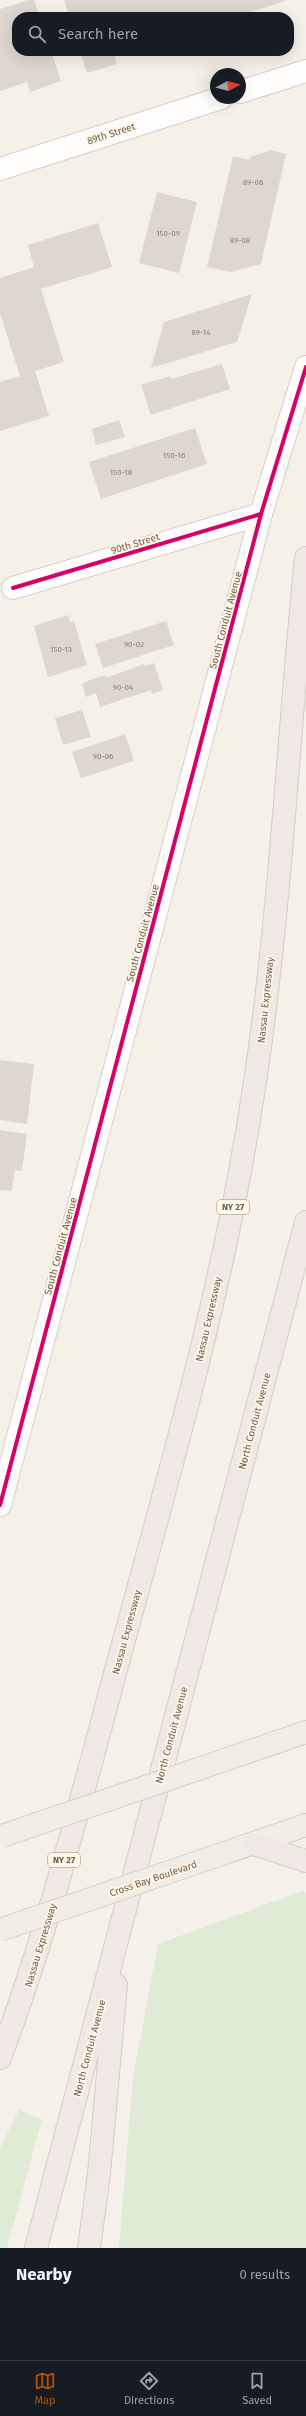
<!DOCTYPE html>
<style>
body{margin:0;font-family:"Fira Sans",sans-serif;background:#20242c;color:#f1f3f6}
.compass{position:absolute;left:210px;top:68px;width:36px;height:36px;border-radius:50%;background:#171b24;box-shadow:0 4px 16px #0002;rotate:83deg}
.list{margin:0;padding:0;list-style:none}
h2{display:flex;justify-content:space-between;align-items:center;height:52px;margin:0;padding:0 16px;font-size:17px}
h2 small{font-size:13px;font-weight:400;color:#9ea1a6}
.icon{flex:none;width:22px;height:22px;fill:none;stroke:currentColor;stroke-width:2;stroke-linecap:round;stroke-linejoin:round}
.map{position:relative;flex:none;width:306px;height:2248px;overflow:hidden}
.search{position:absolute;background:#171b24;box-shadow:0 4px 16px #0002;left:12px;right:12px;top:12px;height:44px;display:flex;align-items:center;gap:10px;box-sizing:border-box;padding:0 14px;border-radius:16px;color:#9ea1a6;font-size:15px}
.sheet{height:112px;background:#171b24}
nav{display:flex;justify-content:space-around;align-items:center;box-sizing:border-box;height:56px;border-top:1px solid #363941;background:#171b24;font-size:11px;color:#9ea1a6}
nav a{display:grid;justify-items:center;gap:2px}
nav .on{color:#b45309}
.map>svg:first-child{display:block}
.green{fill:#e0ebd5}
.building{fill:#ded7cf}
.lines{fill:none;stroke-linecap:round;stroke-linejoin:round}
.minor-casing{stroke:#d4cec7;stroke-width:24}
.major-casing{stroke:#d3cdc6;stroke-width:24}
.highway-casing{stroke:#d3cdc6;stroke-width:24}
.minor{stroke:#fefdfc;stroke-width:22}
.major{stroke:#f1ede5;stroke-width:22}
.highway{stroke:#f0e8e4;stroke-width:22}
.major-bridge-casing{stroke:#d3cdc6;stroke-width:24;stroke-linecap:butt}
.major-bridge{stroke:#f1ede5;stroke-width:22}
.cycleway-casing{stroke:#fdf7e9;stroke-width:6}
.cycleway{stroke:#d6006c;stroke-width:4}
.labels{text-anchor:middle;stroke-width:3.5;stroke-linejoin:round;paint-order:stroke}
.number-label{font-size:8px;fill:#8e7d70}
.shield{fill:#fdf7e9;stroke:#9a8a7b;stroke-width:1}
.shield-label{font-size:9px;font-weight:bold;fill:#705b4c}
.street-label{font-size:10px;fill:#705b4c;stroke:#fdf7e9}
</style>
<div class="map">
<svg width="306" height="2248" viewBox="0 0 306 2248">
<rect width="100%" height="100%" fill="#f5f1e9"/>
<!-- green -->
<g class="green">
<path d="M 302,1891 L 306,1893 L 306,2248 L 119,2248 L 133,2077 L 158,1944 Z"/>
<path d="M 19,2110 L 42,2119 L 7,2248 L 0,2248 L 0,2148 Z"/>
</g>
<!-- building -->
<g class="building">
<path d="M 28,0 L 34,0 L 40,17 L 17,17 L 17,51 L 51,51 L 61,81 L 30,92 L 27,82 L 0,91 L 0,9 Z"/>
<path d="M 64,0 L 288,0 L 235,17 L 69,17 Z"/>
<path d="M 80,51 L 126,51 L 114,55 L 117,64 L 87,73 Z"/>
<path d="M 271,150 L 286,154 L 261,264 L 231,272 L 207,267 L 233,156 L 249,160 L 250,157 Z"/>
<path d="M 157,192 L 197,202 L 179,273 L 139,263 Z"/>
<path d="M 98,223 L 112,267 L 41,289 L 64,362 L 35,371 L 49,416 L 0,431 L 0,382 L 20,376 L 0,313 L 0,278 L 34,267 L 28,245 Z"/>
<path d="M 252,294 L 237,342 L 151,368 L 164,322 Z"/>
<path d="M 222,364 L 230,389 L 151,415 L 141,385 L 170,376 L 171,379 Z"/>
<path d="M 119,420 L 125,437 L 96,445 L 92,429 Z"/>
<path d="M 195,428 L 207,464 L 101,499 L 89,462 Z"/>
<path d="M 68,615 L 70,622 L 74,621 L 87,665 L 48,677 L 34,626 Z"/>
<path d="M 166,621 L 174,645 L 103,668 L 95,644 Z"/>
<path d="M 154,663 L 163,690 L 152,694 L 151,690 L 100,707 L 96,693 L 86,697 L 82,684 L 90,680 L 105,675 L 106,678 L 144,664 L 145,666 Z"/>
<path d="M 82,710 L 91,737 L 63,745 L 55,718 Z"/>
<path d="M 125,734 L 134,761 L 81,778 L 72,752 Z"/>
<path d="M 0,1060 L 34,1064 L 27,1124 L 0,1120 Z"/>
<path d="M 0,1130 L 27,1134 L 22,1171 L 15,1170 L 12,1191 L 0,1190 Z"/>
</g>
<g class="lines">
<!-- minor casing -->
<g class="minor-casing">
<g id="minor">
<path d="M 240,92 L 306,71"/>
<path d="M 0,169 L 221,98"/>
<path d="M 13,588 L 261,514"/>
<path d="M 0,1505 L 261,514 L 306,367"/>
</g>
</g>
<!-- major casing -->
<g class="major-casing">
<g id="major">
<path d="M 242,1754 L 306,1732"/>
<path d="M 216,1856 L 306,1825"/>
</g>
</g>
<!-- highway casing -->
<g class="highway-casing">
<g id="highway">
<path d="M 254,1844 L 306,1861"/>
<path d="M 0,2058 C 51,1923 85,1783 123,1644 C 173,1461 226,1276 254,1088 C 281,913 288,734 306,558"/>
<path d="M 36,2248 L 306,1222"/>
<path d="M 89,2248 L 99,2174 L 116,1985"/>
</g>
</g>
<!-- minor -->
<use href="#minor" class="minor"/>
<!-- major -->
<use href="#major" class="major"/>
<!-- highway -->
<use href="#highway" class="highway"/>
<!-- major-bridge casing -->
<g class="major-bridge-casing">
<g id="major-bridge">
<path d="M 2,1836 L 242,1754"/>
<path d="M 0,1930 L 216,1856"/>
</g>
</g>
<!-- major-bridge -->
<use href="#major-bridge" class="major-bridge"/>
<!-- cycleway casing -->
<g class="cycleway-casing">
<g id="cycleway">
<path d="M 13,588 L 261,514"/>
<path d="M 0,1505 L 261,514 L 306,367"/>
</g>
</g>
<!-- cycleway -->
<use href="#cycleway" class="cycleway"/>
</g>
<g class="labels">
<!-- number labels -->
<g class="number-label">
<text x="253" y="185">89-06</text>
<text x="168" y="236">150-09</text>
<text x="240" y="243">89-08</text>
<text x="201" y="335">89-14</text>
<text x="174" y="458">150-16</text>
<text x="121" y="475">150-18</text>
<text x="134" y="647">90-02</text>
<text x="61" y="652">150-13</text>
<text x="123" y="690">90-04</text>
<text x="103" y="759">90-06</text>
</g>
<!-- shield labels -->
<g class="shield">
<rect x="217" y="1200" width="32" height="14" rx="3"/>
<rect x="48" y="1853" width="32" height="14" rx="3"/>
</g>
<g class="shield-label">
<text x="233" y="1210">NY 27</text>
<text x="64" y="1863">NY 27</text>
</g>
<!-- street labels -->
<g class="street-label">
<text transform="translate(111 133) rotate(-18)" y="4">89th Street</text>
<text transform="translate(135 543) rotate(-17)" y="4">90th Street</text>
<text transform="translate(225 620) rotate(-75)" y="4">South Conduit Avenue</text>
<text transform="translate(142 933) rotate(-75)" y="4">South Conduit Avenue</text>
<text transform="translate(265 1000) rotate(-84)" y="4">Nassau Expressway</text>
<text transform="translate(60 1246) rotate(-75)" y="4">South Conduit Avenue</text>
<text transform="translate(208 1319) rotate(-77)" y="4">Nassau Expressway</text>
<text transform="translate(254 1421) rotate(-75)" y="4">North Conduit Avenue</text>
<text transform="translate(126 1632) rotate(-75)" y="4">Nassau Expressway</text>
<text transform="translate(171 1735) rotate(-75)" y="4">North Conduit Avenue</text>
<text transform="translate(153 1878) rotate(-19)" y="4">Cross Bay Boulevard</text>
<text transform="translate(40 1945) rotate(-73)" y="4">Nassau Expressway</text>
<text transform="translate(89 2048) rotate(-75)" y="4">North Conduit Avenue</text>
</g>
</g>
</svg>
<svg class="compass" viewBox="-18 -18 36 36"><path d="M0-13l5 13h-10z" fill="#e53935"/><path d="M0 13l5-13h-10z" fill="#9ea1a6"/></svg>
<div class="search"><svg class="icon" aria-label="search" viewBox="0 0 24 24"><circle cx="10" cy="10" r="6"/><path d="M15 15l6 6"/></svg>Search here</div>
</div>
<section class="sheet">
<h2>Nearby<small>0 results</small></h2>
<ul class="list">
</ul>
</section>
<nav>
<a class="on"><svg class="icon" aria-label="map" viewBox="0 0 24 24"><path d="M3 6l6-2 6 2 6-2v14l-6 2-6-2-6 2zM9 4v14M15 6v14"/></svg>Map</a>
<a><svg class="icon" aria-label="directions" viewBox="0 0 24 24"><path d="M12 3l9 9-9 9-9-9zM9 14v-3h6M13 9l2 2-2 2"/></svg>Directions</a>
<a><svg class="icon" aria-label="saved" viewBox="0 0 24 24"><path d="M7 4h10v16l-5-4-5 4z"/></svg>Saved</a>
</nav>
